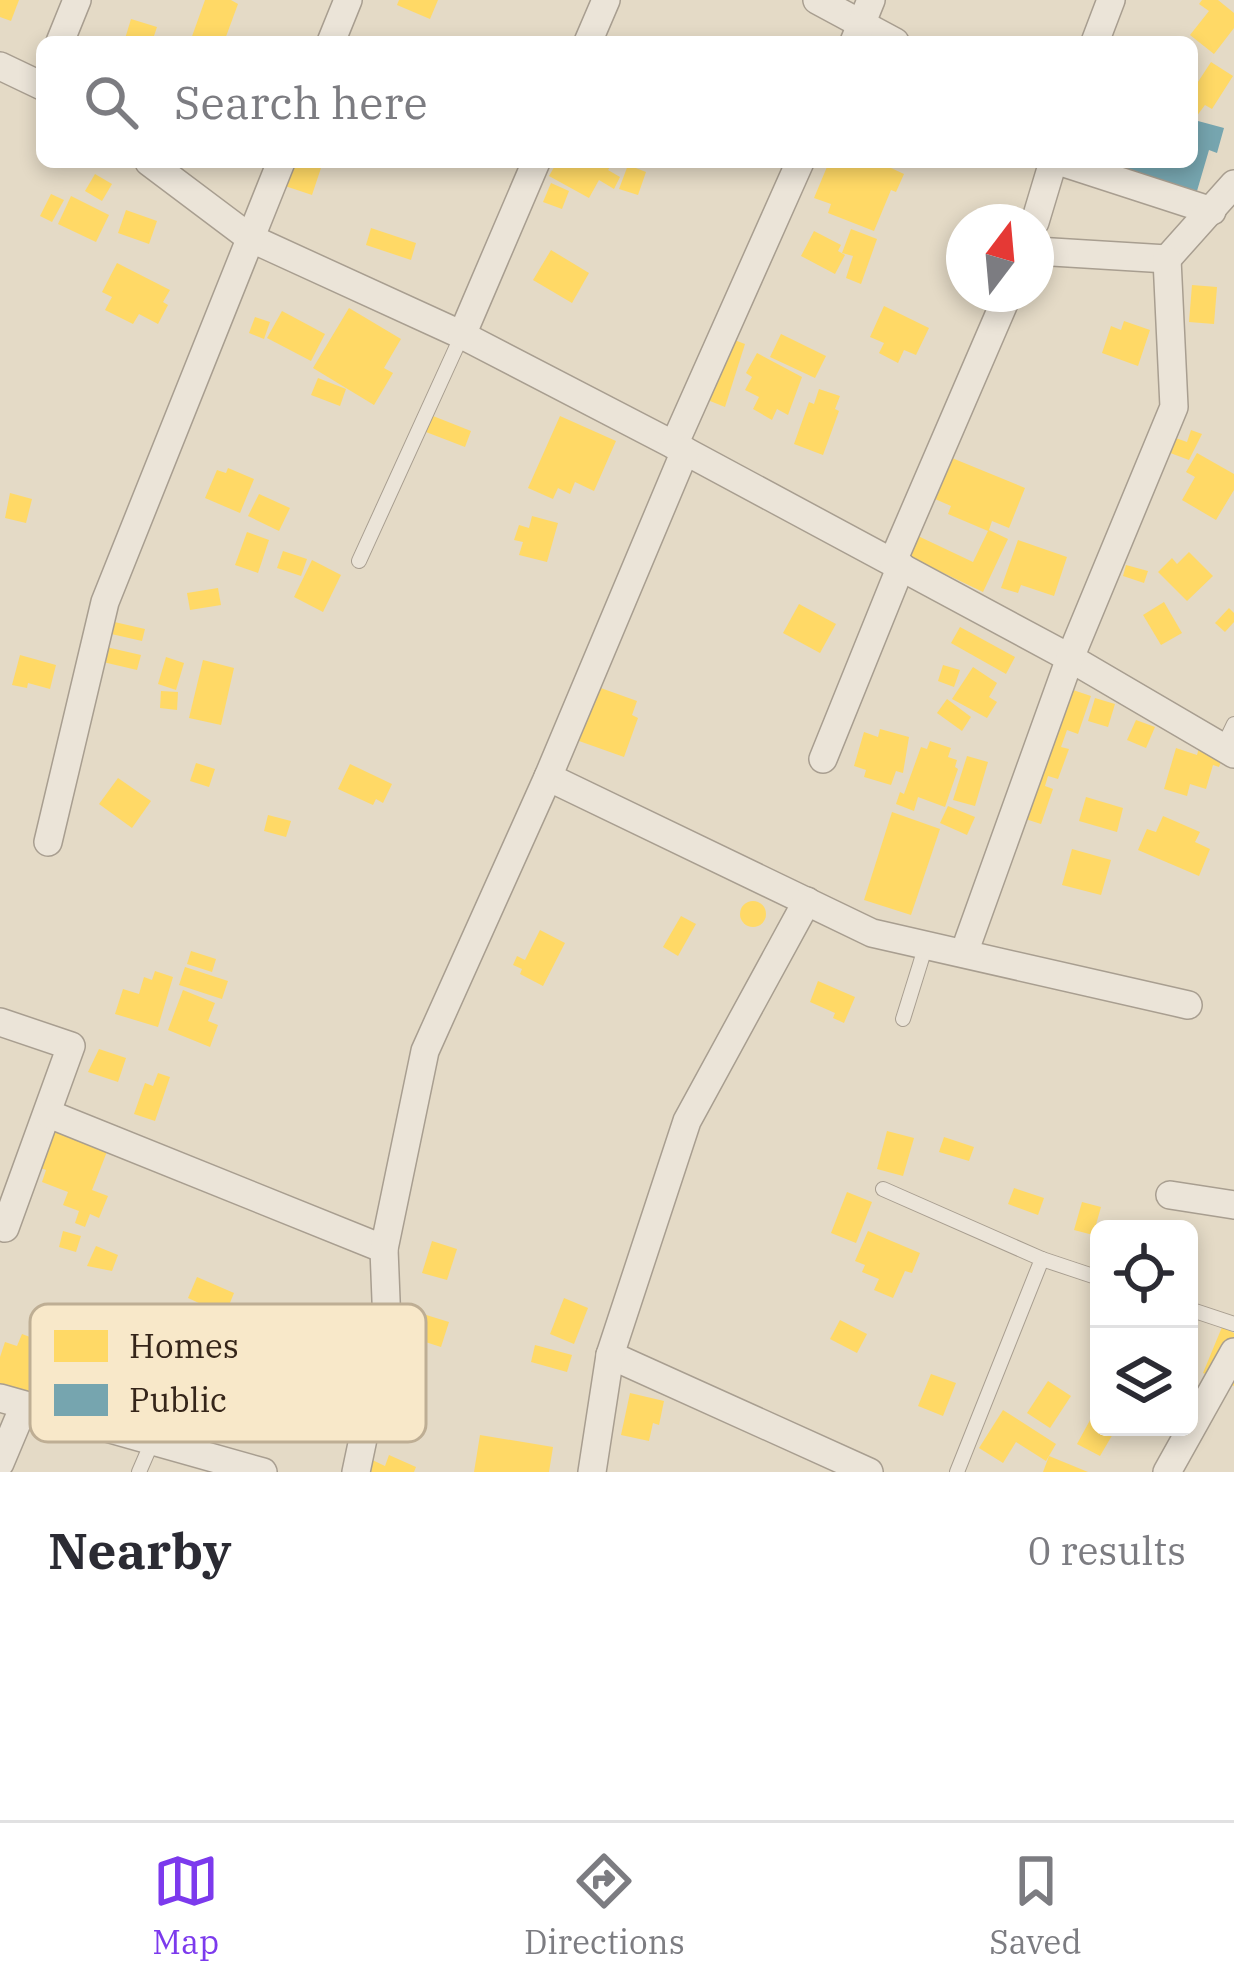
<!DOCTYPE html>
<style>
body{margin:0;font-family:"IBM Plex Serif",serif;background:#f2f2f3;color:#2b2b33}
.controls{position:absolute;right:36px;bottom:36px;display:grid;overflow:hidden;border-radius:18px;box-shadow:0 6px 18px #0003}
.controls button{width:108px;height:108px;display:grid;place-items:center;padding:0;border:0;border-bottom:3px solid #e1e1e2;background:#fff;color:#2b2b33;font:60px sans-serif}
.compass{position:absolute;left:946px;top:204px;width:108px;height:108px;border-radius:50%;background:#fff;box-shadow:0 6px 18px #0003;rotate:16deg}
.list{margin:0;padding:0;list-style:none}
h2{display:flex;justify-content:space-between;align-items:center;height:156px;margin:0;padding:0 48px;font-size:51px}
h2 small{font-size:39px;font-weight:400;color:#7c7c81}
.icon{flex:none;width:66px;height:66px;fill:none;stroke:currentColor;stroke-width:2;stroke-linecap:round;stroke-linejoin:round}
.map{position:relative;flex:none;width:1234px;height:1472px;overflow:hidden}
.search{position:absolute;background:#fff;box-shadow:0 6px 18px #0003;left:36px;right:36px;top:36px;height:132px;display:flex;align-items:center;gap:30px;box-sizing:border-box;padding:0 42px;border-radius:18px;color:#7c7c81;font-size:45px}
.sheet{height:348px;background:#fff}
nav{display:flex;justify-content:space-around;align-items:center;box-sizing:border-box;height:168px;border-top:3px solid #e1e1e2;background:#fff;font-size:33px;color:#7c7c81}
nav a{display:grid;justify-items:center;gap:6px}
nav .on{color:#7c3aed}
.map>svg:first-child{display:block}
.homes{fill:#ffd966}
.public{fill:#76a5af}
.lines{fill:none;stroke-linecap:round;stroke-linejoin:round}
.service-casing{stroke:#a89e90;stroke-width:16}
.minor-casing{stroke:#a89e90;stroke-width:30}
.service{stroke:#ebe4d8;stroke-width:14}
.minor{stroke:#ebe4d8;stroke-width:27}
.key{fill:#f8e8c9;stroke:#beae94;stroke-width:3}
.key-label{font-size:33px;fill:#352519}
</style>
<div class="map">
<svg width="1234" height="1472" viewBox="0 0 1234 1472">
<rect width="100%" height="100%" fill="#e4dac6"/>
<!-- homes -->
<g class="homes">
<path d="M 0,0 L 19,0 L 11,21 L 0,17 Z"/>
<path d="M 205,0 L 231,0 L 238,4 L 224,42 L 190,42 Z"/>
<path d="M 399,0 L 438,0 L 430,19 L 397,5 Z"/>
<path d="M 1202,0 L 1218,0 L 1234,13 L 1234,28 L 1214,54 L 1190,35 L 1209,11 L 1199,4 Z"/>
<path d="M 131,19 L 157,27 L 152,42 L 124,42 Z"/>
<path d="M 1211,62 L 1233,76 L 1212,109 L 1205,105 L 1196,117 L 1192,114 L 1195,96 L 1192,91 Z"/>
<path d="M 291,162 L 323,162 L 312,195 L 282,185 Z"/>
<path d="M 557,162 L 613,162 L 608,170 L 620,177 L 614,189 L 599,180 L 589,198 L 549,176 Z"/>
<path d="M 829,162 L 893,162 L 891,168 L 904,174 L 896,192 L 891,190 L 874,231 L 828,213 L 831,204 L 814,198 Z"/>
<path d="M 628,165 L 646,172 L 638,195 L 619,189 Z"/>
<path d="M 95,174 L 112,184 L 102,201 L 85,191 Z"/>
<path d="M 551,183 L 569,191 L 562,209 L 543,202 Z"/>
<path d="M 51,194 L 64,200 L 52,222 L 40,216 Z"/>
<path d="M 71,196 L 109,215 L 96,242 L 58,224 Z"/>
<path d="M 126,210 L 157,221 L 149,244 L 118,233 Z"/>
<path d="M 371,228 L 416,243 L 411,260 L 366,245 Z"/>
<path d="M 851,229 L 877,239 L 861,284 L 846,278 L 853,256 L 842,253 Z"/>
<path d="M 814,231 L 841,245 L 838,251 L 845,255 L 835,274 L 801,256 Z"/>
<path d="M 551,250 L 589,273 L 572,303 L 533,280 Z"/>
<path d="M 117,263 L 170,290 L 163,302 L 168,305 L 158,324 L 139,314 L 133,324 L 105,310 L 112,297 L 102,292 Z"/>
<path d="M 1192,285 L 1217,287 L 1214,324 L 1189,322 Z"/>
<path d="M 884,306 L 929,328 L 916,355 L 904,350 L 898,363 L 879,353 L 884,343 L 870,337 Z"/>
<path d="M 349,308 L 401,339 L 384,368 L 393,373 L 374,405 L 313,368 Z"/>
<path d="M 282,311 L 325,334 L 311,361 L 267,338 Z"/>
<path d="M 255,317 L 270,322 L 264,339 L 249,333 Z"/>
<path d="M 1124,321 L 1150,330 L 1138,366 L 1102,353 L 1111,326 L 1121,330 Z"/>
<path d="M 781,334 L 826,356 L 815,378 L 770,357 Z"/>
<path d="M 729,338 L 745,344 L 725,407 L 705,399 Z"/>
<path d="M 757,353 L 802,377 L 788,415 L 777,409 L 772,420 L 753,409 L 759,397 L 745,390 L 752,377 L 746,373 Z"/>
<path d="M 318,378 L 346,389 L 340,406 L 311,395 Z"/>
<path d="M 819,389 L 840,396 L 835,409 L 839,411 L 823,455 L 794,444 L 809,402 L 814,404 Z"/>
<path d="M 433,416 L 471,431 L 465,447 L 426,432 Z"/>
<path d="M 560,416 L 616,441 L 594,491 L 575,482 L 570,494 L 558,488 L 553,499 L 528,488 Z"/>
<path d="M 1191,430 L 1202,434 L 1189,460 L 1165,451 L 1170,436 L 1187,442 Z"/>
<path d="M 1197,453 L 1234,474 L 1234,490 L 1216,520 L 1182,500 L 1195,477 L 1186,472 Z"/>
<path d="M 952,458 L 1025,488 L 1009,528 L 992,521 L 989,530 L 1008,539 L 983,592 L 908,556 L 918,536 L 973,562 L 988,531 L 948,514 L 951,506 L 935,499 Z"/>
<path d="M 228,468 L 254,479 L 240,513 L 205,498 L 217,470 L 226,473 Z"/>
<path d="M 10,493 L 32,499 L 26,523 L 5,518 Z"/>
<path d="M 259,494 L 290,508 L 279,531 L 248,516 Z"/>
<path d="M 532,516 L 558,523 L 547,562 L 519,555 L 523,542 L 514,540 L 519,525 L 529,528 Z"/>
<path d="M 247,532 L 269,540 L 258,573 L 235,565 Z"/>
<path d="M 1018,540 L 1067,557 L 1054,596 L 1021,585 L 1018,593 L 1001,588 Z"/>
<path d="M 283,551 L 307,559 L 301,576 L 277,568 Z"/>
<path d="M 1189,552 L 1213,576 L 1187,601 L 1158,572 L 1172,558 L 1177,564 Z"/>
<path d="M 312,560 L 341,575 L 323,612 L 294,597 Z"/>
<path d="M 1126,565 L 1148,571 L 1144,583 L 1123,576 Z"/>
<path d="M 218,588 L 221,605 L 190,610 L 187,593 Z"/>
<path d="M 1164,602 L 1182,633 L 1161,645 L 1143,615 Z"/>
<path d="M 799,604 L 836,624 L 820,653 L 783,633 Z"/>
<path d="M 1229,608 L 1234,613 L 1234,622 L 1225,632 L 1215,623 Z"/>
<path d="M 110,621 L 145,629 L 142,641 L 107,633 Z"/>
<path d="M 960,627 L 1015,657 L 1006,674 L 951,643 Z"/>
<path d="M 106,647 L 141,655 L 137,670 L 103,662 Z"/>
<path d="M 20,655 L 56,665 L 50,689 L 28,683 L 27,688 L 12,685 Z"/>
<path d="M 166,657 L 184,663 L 176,690 L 158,684 Z"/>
<path d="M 203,660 L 234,668 L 221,725 L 189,718 Z"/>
<path d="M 943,665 L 960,670 L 954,687 L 938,681 Z"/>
<path d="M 973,667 L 997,683 L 989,697 L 997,702 L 987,718 L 952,699 Z"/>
<path d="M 1052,683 L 1091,696 L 1078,734 L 1067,730 L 1061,747 L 1069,749 L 1058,779 L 1048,776 L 1045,786 L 1053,789 L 1041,824 L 1007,813 Z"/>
<path d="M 598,687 L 637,701 L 632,715 L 638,718 L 624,757 L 579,741 Z"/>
<path d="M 161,691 L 178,692 L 177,710 L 160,708 Z"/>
<path d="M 1095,698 L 1115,704 L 1108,727 L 1088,721 Z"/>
<path d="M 947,699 L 971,717 L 962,731 L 937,713 Z"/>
<path d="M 1136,720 L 1155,727 L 1146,748 L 1127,740 Z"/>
<path d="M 880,729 L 909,737 L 903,773 L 896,771 L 891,785 L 864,777 L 866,770 L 854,766 L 864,732 L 878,737 Z"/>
<path d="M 930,741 L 951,748 L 948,757 L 957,760 L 955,767 L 958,769 L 945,807 L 918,797 L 914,811 L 896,804 L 900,792 L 904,794 L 921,747 L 927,749 Z"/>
<path d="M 1176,748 L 1197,755 L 1199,748 L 1223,756 L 1219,767 L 1213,765 L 1206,789 L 1190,784 L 1187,796 L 1164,789 Z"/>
<path d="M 967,756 L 988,762 L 975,806 L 953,800 Z"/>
<path d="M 196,763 L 215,769 L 209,787 L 190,781 Z"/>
<path d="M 350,764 L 392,784 L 383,803 L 376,799 L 373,805 L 338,789 Z"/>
<path d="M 118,778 L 151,801 L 132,828 L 99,804 Z"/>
<path d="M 1086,797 L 1123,808 L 1117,832 L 1079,821 Z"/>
<path d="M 948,806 L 975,817 L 967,835 L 940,823 Z"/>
<path d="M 892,812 L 940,829 L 911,915 L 864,900 Z"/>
<path d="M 268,815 L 291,821 L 286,837 L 264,831 Z"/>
<path d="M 1163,816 L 1200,832 L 1195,842 L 1210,849 L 1199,876 L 1138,850 L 1147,829 L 1156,832 Z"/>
<path d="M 1072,849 L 1111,860 L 1101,895 L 1062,885 Z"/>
<circle cx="753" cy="914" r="13"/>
<path d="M 681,916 L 696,924 L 678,956 L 663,947 Z"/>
<path d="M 540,930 L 565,943 L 543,986 L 520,974 L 522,969 L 513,965 L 517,956 L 525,960 Z"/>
<path d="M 191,951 L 216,959 L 212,972 L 187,964 Z"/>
<path d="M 185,967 L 228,981 L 222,999 L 179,985 Z"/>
<path d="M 155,971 L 173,977 L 158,1027 L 115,1014 L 123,989 L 139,994 L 144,977 L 152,980 Z"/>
<path d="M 818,981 L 855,997 L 844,1023 L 833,1018 L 835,1013 L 810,1002 Z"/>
<path d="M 183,990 L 215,1003 L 208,1021 L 218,1025 L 210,1047 L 168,1030 Z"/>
<path d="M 99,1049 L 126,1058 L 118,1082 L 88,1072 Z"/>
<path d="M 158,1073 L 170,1077 L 155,1121 L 134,1114 L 145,1083 L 153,1086 Z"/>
<path d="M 48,1126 L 108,1149 L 92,1190 L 108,1196 L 99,1218 L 90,1214 L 85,1227 L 75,1223 L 79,1211 L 63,1205 L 68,1192 L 42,1182 L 46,1170 L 33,1165 Z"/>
<path d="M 887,1131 L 914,1138 L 903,1176 L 877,1169 Z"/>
<path d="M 944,1137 L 974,1147 L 969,1161 L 939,1152 Z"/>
<path d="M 1014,1188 L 1044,1198 L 1038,1215 L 1008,1204 Z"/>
<path d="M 847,1192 L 872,1202 L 856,1243 L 831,1233 Z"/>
<path d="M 1082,1202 L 1101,1207 L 1093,1235 L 1074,1230 Z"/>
<path d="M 63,1231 L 81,1236 L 76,1252 L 59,1247 Z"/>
<path d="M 868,1231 L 920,1253 L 912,1273 L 905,1271 L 893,1298 L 874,1290 L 879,1279 L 862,1272 L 865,1265 L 855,1261 Z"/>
<path d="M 432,1241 L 457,1249 L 447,1280 L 422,1273 Z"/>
<path d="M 96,1246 L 118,1255 L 112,1271 L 87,1266 Z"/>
<path d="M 197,1277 L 234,1293 L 225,1315 L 188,1298 Z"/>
<path d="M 564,1298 L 588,1308 L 574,1344 L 550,1334 Z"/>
<path d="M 423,1314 L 449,1322 L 441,1347 L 416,1339 Z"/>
<path d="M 840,1320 L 867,1334 L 857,1353 L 830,1339 Z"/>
<path d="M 1222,1327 L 1234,1333 L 1234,1386 L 1203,1373 Z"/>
<path d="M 22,1334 L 38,1340 L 34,1352 L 43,1355 L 28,1395 L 0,1385 L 0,1357 L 5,1342 L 17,1346 Z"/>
<path d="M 535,1345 L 572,1355 L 567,1372 L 531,1362 Z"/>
<path d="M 931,1374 L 956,1383 L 943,1416 L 918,1406 Z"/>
<path d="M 1048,1381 L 1071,1396 L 1050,1428 L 1027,1413 Z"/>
<path d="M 630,1393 L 664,1401 L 659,1425 L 653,1423 L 649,1441 L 621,1435 Z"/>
<path d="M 1003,1410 L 1056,1444 L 1046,1461 L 1016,1442 L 1003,1463 L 979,1448 Z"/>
<path d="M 1095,1411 L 1099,1413 L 1099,1427 L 1117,1427 L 1100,1456 L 1077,1444 Z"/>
<path d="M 480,1435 L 553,1447 L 549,1472 L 474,1472 Z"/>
<path d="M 389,1455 L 416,1467 L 414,1472 L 359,1472 L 366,1457 L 385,1466 Z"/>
<path d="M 1049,1456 L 1088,1472 L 1043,1472 Z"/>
</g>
<!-- public -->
<path class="public" d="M 1198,121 L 1224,128 L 1217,153 L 1209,150 L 1197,191 L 1102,163 L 1192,162 L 1192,130 L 1195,131 Z"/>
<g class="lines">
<!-- service casing -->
<g class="service-casing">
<g id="service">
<path d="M 359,561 L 462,335"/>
<path d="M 1222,749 L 1234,724"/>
<path d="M 903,1019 L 926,945"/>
<path d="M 883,1189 L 1042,1259 L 957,1472"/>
<path d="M 1042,1259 L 1099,1278"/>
<path d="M 1189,1309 L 1234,1324"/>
<path d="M 139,1472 L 152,1442"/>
</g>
</g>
<!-- minor casing -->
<g class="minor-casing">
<g id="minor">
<path d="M 817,0 L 895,42"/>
<path d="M 60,42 L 77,0"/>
<path d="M 331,42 L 348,0"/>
<path d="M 588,42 L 606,0"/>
<path d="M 854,42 L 871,0"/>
<path d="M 1095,42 L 1111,0"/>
<path d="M 0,66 L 42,86"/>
<path d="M 149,162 L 250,238 L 462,335 L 674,445 L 1070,658 L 1234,754"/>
<path d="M 1061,162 L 1212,211"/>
<path d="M 1035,222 L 1053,162"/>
<path d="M 1036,251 L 1167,259 L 1234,184"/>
<path d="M 462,335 L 536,162"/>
<path d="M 674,445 L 800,162"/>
<path d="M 893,561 L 1008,294"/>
<path d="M 823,759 L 901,566"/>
<path d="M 548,777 L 872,933 L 1188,1005"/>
<path d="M 48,842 L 105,602 L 281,162"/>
<path d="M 964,953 L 1070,658 L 1174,407 L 1167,259"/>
<path d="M 0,1022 L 71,1046 L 5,1228"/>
<path d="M 49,1114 L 384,1249"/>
<path d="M 1170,1195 L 1234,1205"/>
<path d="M 610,1355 L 869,1472"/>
<path d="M 0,1398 L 263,1472"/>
<path d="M 0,1463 L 24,1406"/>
<path d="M 356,1472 L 387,1325 L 384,1249 L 425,1051 L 548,777 L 685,451"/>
<path d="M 592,1472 L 610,1355 L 687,1121 L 807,901"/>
<path d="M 1167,1472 L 1234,1352"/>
</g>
</g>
<!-- service -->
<use href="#service" class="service"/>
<!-- minor -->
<use href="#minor" class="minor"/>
</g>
<!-- legend -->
<rect x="30" y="1304" width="396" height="138" rx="18" class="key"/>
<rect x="54" y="1330" width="54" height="32" fill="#ffd966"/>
<rect x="54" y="1384" width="54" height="32" fill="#76a5af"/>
<g class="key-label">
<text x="129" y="1358">Homes</text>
<text x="129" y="1412">Public</text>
</g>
</svg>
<div class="controls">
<button><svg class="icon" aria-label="locate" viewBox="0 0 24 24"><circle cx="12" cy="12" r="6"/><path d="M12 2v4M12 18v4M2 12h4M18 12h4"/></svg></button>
<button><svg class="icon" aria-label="layers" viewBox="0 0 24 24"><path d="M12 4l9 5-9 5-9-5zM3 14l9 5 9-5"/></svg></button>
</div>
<svg class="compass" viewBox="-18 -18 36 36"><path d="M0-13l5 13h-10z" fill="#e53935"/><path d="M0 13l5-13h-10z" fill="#7c7c81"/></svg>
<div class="search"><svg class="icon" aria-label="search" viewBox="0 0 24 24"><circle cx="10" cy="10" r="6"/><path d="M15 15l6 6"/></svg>Search here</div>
</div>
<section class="sheet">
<h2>Nearby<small>0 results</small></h2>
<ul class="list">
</ul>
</section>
<nav>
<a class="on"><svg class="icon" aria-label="map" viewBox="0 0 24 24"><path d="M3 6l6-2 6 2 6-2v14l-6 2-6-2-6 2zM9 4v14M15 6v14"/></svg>Map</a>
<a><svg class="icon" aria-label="directions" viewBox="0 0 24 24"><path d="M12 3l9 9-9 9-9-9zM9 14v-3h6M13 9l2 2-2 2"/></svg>Directions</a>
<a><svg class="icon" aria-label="saved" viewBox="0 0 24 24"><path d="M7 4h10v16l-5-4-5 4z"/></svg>Saved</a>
</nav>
